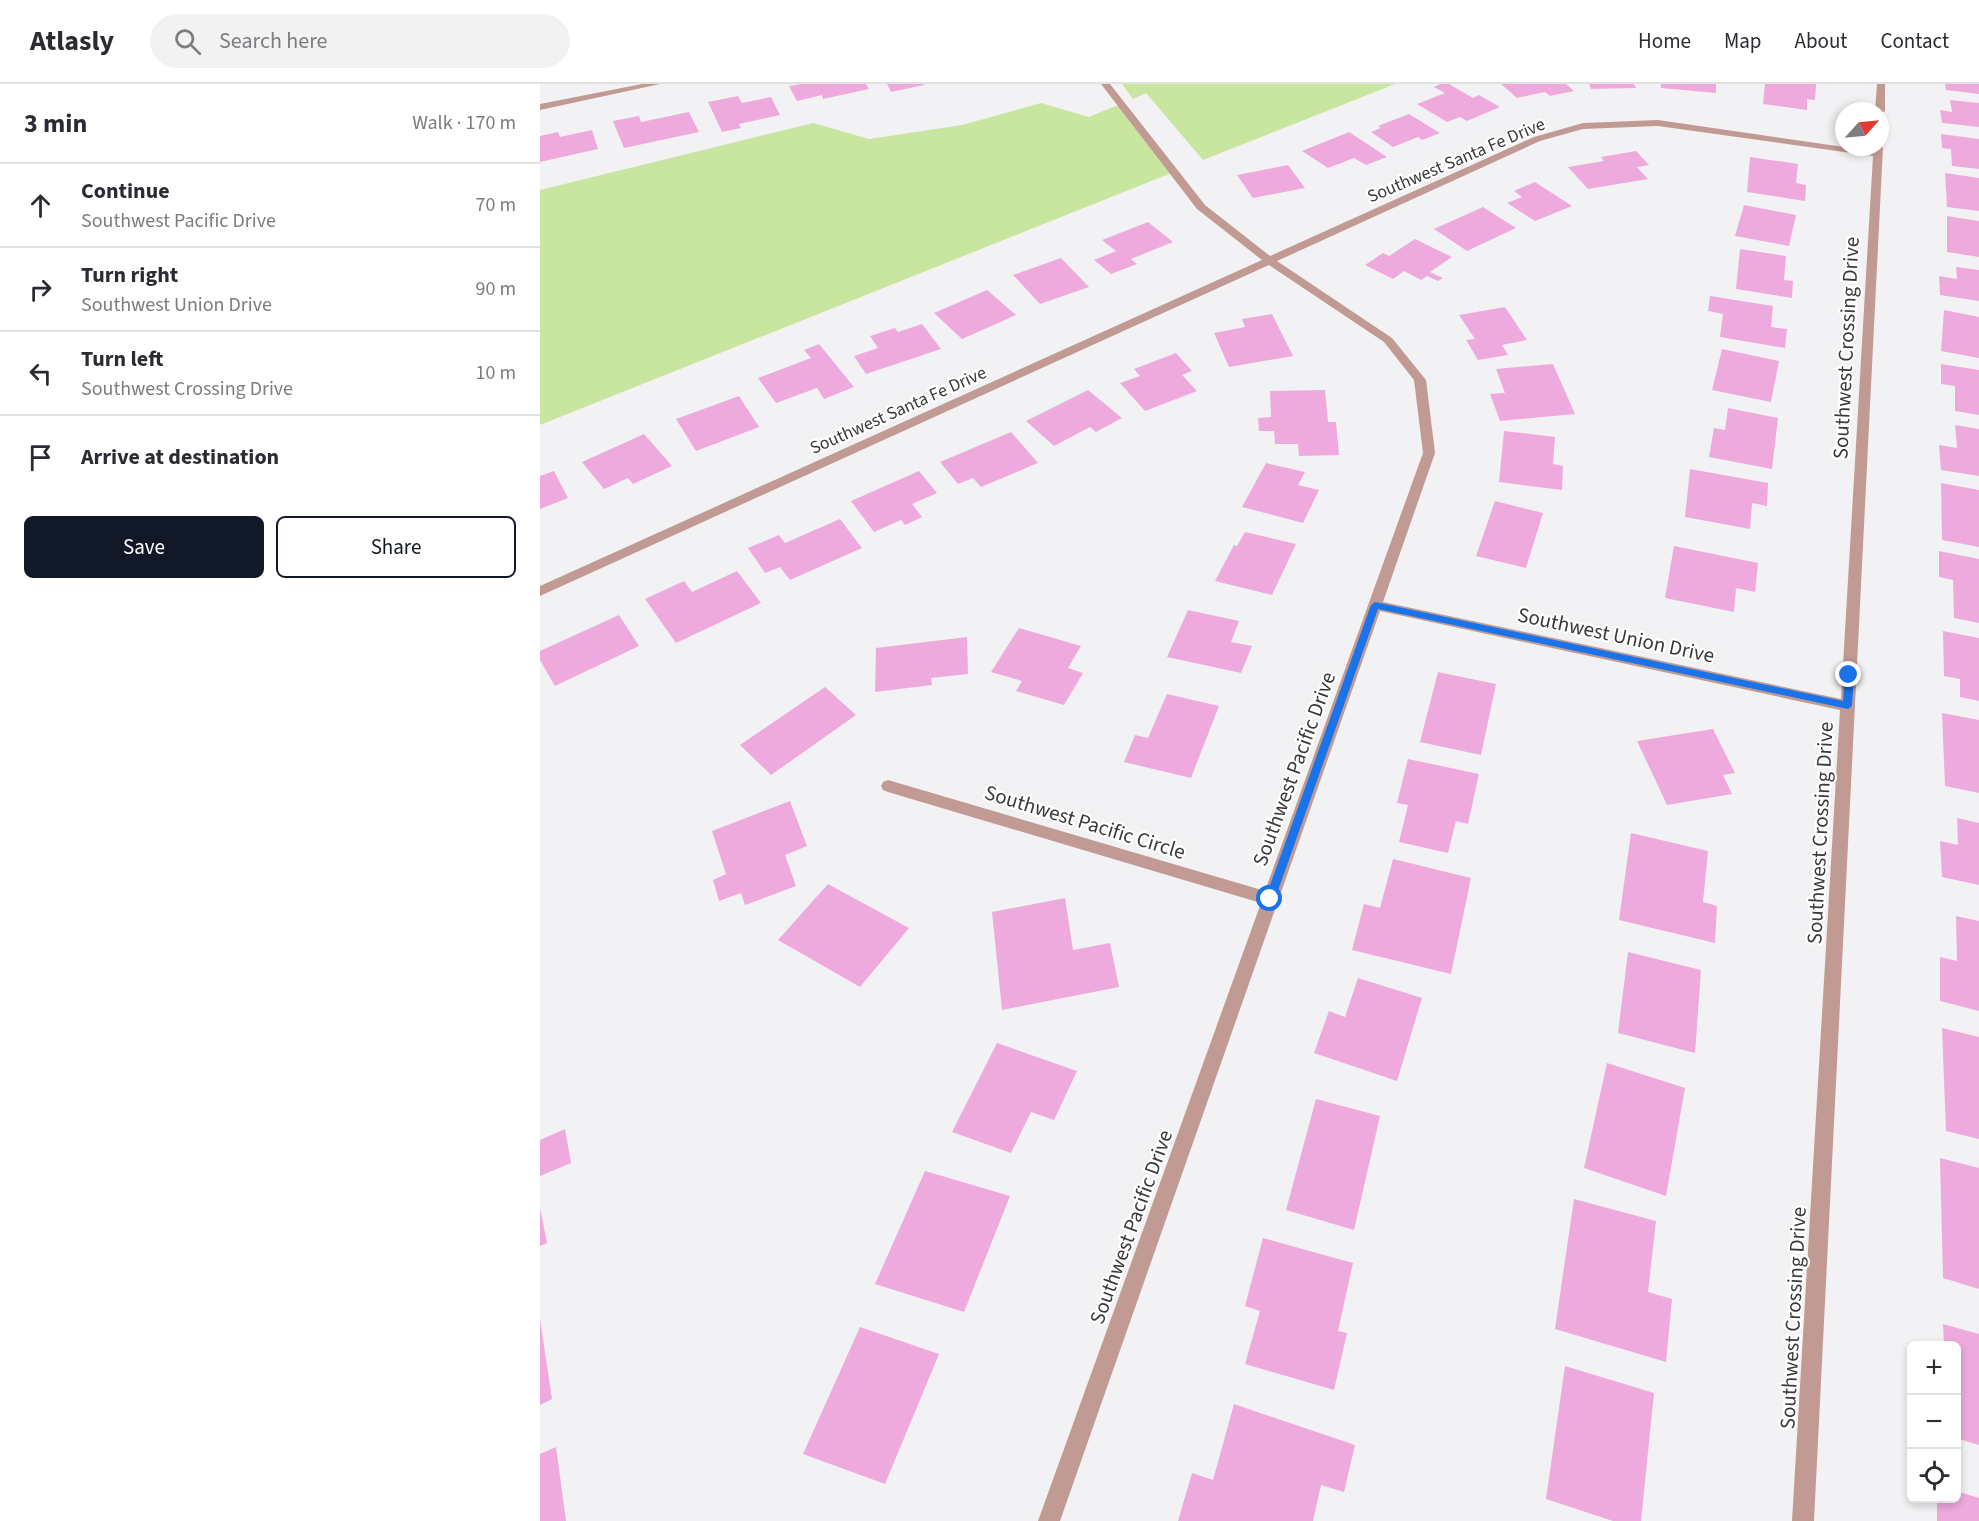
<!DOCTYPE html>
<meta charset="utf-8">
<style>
body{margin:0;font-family:"Source Sans 3",sans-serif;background:#f2f2f3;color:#2b2b33}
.controls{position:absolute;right:18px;bottom:18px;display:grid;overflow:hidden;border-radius:9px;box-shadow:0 3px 9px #0003}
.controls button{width:54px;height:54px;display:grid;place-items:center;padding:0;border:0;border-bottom:2px solid #e1e1e2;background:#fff;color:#2b2b33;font:30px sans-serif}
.compass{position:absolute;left:1295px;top:18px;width:54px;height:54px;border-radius:50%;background:#fff;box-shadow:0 3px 9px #0003;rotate:63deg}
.stop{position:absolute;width:18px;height:18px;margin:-14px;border:4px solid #1a73e8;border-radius:50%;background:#fff}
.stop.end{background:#1a73e8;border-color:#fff;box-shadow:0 2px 6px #0008}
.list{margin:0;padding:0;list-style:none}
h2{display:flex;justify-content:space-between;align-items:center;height:78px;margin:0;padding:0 24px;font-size:26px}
h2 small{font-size:20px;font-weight:400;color:#7c7c81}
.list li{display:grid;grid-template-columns:39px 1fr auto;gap:18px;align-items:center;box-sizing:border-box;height:84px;padding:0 24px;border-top:2px solid #e1e1e2}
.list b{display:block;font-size:22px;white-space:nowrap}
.list p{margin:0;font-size:20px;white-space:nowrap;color:#7c7c81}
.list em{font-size:20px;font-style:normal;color:#7c7c81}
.actions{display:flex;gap:12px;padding:18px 24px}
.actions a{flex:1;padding:14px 0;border:2px solid #111827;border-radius:9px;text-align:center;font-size:21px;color:#111827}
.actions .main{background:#111827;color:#fff}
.icon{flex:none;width:33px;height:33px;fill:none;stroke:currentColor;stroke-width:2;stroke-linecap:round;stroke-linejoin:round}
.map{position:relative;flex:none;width:1439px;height:1437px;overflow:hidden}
header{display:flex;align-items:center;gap:36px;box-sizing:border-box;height:84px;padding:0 30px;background:#fff;border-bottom:2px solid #e1e1e2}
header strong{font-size:28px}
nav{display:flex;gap:33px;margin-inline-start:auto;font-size:21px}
.search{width:420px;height:54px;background:#f2f2f3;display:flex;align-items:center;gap:15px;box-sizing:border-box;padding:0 21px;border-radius:33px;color:#7c7c81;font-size:22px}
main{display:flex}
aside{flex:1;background:#fff}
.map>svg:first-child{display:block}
.green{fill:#c8e69f}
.building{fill:#efaadd}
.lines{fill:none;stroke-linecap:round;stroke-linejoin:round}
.minor{fill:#c19b93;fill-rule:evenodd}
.route{fill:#1a73e8}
.labels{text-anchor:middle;stroke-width:4.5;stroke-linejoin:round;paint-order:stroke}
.far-street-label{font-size:18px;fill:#39393a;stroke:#fff}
.street-label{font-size:21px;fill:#39393a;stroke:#fff}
</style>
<header>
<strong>Atlasly</strong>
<div class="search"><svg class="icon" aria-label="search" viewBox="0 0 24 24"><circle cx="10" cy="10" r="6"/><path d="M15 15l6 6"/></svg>Search here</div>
<nav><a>Home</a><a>Map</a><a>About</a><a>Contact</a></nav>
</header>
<main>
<aside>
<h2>3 min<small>Walk · 170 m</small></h2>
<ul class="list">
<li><svg class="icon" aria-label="ahead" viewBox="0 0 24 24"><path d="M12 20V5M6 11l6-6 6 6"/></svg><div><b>Continue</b><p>Southwest Pacific Drive</p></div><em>70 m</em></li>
<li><svg class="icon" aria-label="right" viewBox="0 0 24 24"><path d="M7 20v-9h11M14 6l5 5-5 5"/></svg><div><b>Turn right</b><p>Southwest Union Drive</p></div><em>90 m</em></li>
<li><svg class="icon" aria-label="left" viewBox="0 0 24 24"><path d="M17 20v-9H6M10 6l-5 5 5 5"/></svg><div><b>Turn left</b><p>Southwest Crossing Drive</p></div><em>10 m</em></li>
<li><svg class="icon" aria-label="arrive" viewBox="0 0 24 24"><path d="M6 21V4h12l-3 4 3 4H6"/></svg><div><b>Arrive at destination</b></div></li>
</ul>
<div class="actions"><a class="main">Save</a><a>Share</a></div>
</aside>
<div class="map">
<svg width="1439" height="1437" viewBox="0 0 1439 1437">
<rect width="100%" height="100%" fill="#f2f2f4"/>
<!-- green -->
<g class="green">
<path d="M 582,0 L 855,0 L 663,76 L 606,9 L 593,15 Z"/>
<path d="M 501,19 L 549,33 L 578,21 L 634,88 L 0,341 L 0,106 L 273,39 L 329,55 L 422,41 Z"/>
</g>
<!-- building -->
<g class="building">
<path d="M 261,0 L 326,0 L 329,5 L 283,15 L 282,11 L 257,17 L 249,2 Z"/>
<path d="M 347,0 L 384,0 L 384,1 L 351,8 Z"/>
<path d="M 900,0 L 909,0 L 933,14 L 939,11 L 960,23 L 927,37 L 920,33 L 907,38 L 877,20 L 905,9 L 894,3 Z"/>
<path d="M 961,0 L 1026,0 L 1034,7 L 1010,12 L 1005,8 L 977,14 Z"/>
<path d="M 1049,0 L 1094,0 L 1096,4 L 1051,5 Z"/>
<path d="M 1121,0 L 1176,0 L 1176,9 L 1121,4 Z"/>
<path d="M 1225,0 L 1276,0 L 1275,16 L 1267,15 L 1267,26 L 1223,20 Z"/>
<path d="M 1405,0 L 1439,0 L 1439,10 L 1406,6 Z"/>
<path d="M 198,12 L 202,19 L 231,13 L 240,31 L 199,40 L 201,44 L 182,48 L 168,18 Z"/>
<path d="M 1410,16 L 1439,19 L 1439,43 L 1402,39 L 1400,26 L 1412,28 Z"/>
<path d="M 149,28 L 159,48 L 84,64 L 73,37 L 99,32 L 101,38 Z"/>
<path d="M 869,30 L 900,49 L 882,56 L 878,53 L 853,63 L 831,48 L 841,44 L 838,42 Z"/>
<path d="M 52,46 L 58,65 L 0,78 L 0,52 L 18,48 L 20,53 Z"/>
<path d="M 809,48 L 847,73 L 826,81 L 814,74 L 788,84 L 762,67 Z"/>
<path d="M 1401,50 L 1439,55 L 1439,85 L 1412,82 L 1411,65 L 1402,64 Z"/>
<path d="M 1096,67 L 1109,81 L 1097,83 L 1108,95 L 1048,105 L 1028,83 L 1064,77 L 1061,73 Z"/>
<path d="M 1210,73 L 1258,80 L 1256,99 L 1266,101 L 1265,117 L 1207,108 Z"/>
<path d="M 748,81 L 765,104 L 713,114 L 697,91 Z"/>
<path d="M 1405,89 L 1439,94 L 1439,127 L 1407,123 Z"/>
<path d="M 995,98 L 1032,122 L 995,137 L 967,119 L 982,113 L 974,107 Z"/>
<path d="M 1204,121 L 1256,131 L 1249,162 L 1195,152 Z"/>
<path d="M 943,123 L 976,144 L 927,167 L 894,145 Z"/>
<path d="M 1407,132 L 1439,137 L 1439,173 L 1407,168 Z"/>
<path d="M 608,138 L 633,158 L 591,175 L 597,180 L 571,190 L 554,176 L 576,167 L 562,156 Z"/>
<path d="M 875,155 L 912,173 L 890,188 L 903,194 L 898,197 L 887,192 L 881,196 L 864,187 L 853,195 L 825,181 L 843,169 L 849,172 Z"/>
<path d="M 1200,165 L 1246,172 L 1244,196 L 1253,197 L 1252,214 L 1196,205 Z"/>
<path d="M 521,174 L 549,203 L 500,220 L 473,191 Z"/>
<path d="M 1416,183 L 1439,186 L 1439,217 L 1400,211 L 1399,192 L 1417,195 Z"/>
<path d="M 447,206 L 476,231 L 422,255 L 394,229 Z"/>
<path d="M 1170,212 L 1233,222 L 1231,243 L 1247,245 L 1245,264 L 1180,253 L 1183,230 L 1168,227 Z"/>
<path d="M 965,223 L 987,256 L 962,261 L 968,271 L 938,276 L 926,256 L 935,255 L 919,231 Z"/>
<path d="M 1404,226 L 1439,233 L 1439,274 L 1401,267 Z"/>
<path d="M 732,230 L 753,272 L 689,283 L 674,249 L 705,243 L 702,235 Z"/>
<path d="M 382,240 L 401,265 L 326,290 L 314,272 L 338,264 L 330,252 L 355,244 L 358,248 Z"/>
<path d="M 279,260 L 314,303 L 284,315 L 277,304 L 236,319 L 218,294 L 271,274 L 264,266 Z"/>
<path d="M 1182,265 L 1239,277 L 1231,318 L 1172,306 Z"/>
<path d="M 636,269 L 652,287 L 642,291 L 657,307 L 605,327 L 580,299 L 600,292 L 594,285 Z"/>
<path d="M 1013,280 L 1035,330 L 960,337 L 950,310 L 965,309 L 956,285 Z"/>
<path d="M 1401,280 L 1439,286 L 1439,331 L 1415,327 L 1415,302 L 1401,300 Z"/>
<path d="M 548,306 L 582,334 L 556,348 L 550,343 L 514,362 L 486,337 Z"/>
<path d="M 785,306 L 788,338 L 796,338 L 799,371 L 759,372 L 758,360 L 735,360 L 734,347 L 719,347 L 718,334 L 731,333 L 730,307 Z"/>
<path d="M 199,312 L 219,343 L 156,367 L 136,335 Z"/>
<path d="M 1188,324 L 1238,334 L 1232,385 L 1169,373 L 1174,344 L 1185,346 Z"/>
<path d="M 1415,341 L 1439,345 L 1439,392 L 1401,386 L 1399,361 L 1417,364 Z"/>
<path d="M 964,347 L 1015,353 L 1013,380 L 1023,382 L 1022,406 L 959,398 Z"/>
<path d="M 471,348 L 498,379 L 441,403 L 433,394 L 418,400 L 400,378 Z"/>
<path d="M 104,350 L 132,382 L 93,400 L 88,394 L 64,405 L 42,378 Z"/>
<path d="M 726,379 L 765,388 L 758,401 L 779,406 L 763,439 L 702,423 Z"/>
<path d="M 1150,385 L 1228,399 L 1227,422 L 1212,419 L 1210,445 L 1145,433 Z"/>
<path d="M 14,387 L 28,414 L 0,425 L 0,392 Z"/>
<path d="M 379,387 L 397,409 L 372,420 L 382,433 L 365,441 L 361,436 L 334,448 L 311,417 Z"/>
<path d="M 1401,399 L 1439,406 L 1439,463 L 1402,456 Z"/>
<path d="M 955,417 L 1003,429 L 986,484 L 936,472 Z"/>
<path d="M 300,435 L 322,464 L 250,496 L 240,483 L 225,489 L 208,464 L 239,451 L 245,459 Z"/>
<path d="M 705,448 L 756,460 L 732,511 L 675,497 L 694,461 L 697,462 Z"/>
<path d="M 1134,462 L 1218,479 L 1215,508 L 1196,504 L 1194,528 L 1125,514 Z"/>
<path d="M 1399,467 L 1439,475 L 1439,539 L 1414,534 L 1413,496 L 1399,493 Z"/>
<path d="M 197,487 L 221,519 L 136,559 L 105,515 L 144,497 L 152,508 Z"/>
<path d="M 648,526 L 699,537 L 691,558 L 712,562 L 701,589 L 627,573 Z"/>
<path d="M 79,531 L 99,562 L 15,602 L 0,576 L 0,567 Z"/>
<path d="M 479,544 L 541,562 L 528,584 L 543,589 L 524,621 L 476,607 L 482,597 L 451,588 Z"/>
<path d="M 1403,547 L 1439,554 L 1439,617 L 1420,613 L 1420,595 L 1404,592 Z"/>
<path d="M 427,553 L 428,590 L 391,594 L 392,601 L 335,608 L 336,564 Z"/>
<path d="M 898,588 L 956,600 L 941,671 L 880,658 Z"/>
<path d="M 285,603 L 316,631 L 231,691 L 200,661 Z"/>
<path d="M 627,610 L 679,622 L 651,694 L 584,678 L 595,651 L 608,654 Z"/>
<path d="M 1402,629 L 1439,636 L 1439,709 L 1405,702 Z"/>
<path d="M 1173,645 L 1195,689 L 1183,691 L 1192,710 L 1127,721 L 1097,657 Z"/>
<path d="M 868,675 L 939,690 L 928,740 L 916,737 L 908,769 L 859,758 L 868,721 L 857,719 Z"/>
<path d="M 250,717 L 267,762 L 245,771 L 256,802 L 205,821 L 201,809 L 179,817 L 173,796 L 186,790 L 172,747 Z"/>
<path d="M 1417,734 L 1439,739 L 1439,801 L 1402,793 L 1400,757 L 1418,761 Z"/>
<path d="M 1091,749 L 1168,767 L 1163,818 L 1177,822 L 1175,859 L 1079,836 Z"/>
<path d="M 853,775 L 931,794 L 911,890 L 812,866 L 824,820 L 840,824 Z"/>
<path d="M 288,800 L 369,844 L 320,903 L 238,856 Z"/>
<path d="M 525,814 L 533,866 L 570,859 L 579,903 L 462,926 L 452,828 Z"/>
<path d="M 1416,832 L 1439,837 L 1439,927 L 1400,917 L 1400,873 L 1417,877 Z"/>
<path d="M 1088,868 L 1161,886 L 1155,969 L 1078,949 Z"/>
<path d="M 818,894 L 882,914 L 857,997 L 774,969 L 789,927 L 805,933 Z"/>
<path d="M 1402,944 L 1439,953 L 1439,1055 L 1406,1047 Z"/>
<path d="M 457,959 L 537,987 L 514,1036 L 491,1028 L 471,1069 L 412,1048 Z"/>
<path d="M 1067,979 L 1145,1004 L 1126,1112 L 1044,1084 Z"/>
<path d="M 776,1015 L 840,1032 L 814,1146 L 746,1126 Z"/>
<path d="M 25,1045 L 31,1079 L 0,1092 L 0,1056 Z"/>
<path d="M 1400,1074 L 1439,1084 L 1439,1205 L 1403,1194 Z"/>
<path d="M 385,1087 L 470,1112 L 424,1228 L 335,1200 Z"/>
<path d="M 1034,1115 L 1116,1137 L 1108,1208 L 1132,1215 L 1126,1278 L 1015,1245 Z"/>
<path d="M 0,1124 L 7,1159 L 0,1162 Z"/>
<path d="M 723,1154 L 813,1179 L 798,1247 L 807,1249 L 794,1306 L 705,1280 L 720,1227 L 705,1222 Z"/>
<path d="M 0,1235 L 12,1315 L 0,1321 Z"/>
<path d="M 1403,1240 L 1439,1250 L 1439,1361 L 1416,1354 L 1416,1262 L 1404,1262 Z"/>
<path d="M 320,1243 L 399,1270 L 345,1400 L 263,1370 Z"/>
<path d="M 1025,1282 L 1114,1309 L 1101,1437 L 1073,1437 L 1006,1415 Z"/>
<path d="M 694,1320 L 815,1361 L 804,1408 L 781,1401 L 773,1437 L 638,1437 L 652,1389 L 673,1396 Z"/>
<path d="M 16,1363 L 26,1437 L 0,1437 L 0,1370 Z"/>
<path d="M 1416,1407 L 1439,1414 L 1439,1437 L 1397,1437 L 1397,1414 L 1416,1414 Z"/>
</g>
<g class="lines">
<!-- minor -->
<g class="minor">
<path d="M 102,0 L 120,0 L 0,26 L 0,20 Z"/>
<path d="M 561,0 L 570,0 L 665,121 L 730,172 L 994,53 L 1043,39 L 1118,36 L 1304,63 L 1333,66 L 1333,63 L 1340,63 L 1340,61 L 1343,63 L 1274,1437 L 1252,1437 L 1300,626 L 840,527 L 520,1437 L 498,1437 L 721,819 L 348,708 L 343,706 L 341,702 L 343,698 L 348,696 L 725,807 L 883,369 L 874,296 L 844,258 L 729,181 L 0,512 L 0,502 L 722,176 L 657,125 ZM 1118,42 L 1333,72 L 1301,615 L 843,518 L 895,369 L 886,296 L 852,254 L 737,177 L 1000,57 L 1043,45 Z"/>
<path d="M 1337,0 L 1345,0 L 1345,27 L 1340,30 L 1340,27 L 1335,27 Z"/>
</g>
</g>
<!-- route -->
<path class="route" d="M 835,518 L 1303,617 L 1305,591 L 1309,588 L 1314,591 L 1312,622 L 1308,625 L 838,525 L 735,815 L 730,820 L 725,815 L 831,521 Z"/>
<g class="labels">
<!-- far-street labels -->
<g class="far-street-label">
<text transform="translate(916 76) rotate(-23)" y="6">Southwest Santa Fe Drive</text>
<text transform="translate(358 326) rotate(-24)" y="6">Southwest Santa Fe Drive</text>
</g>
<!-- street labels -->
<g class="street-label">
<text transform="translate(1306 264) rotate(-87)" y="7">Southwest Crossing Drive</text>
<text transform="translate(1076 551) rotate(12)" y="7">Southwest Union Drive</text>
<text transform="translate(754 685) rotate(-70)" y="7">Southwest Pacific Drive</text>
<text transform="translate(545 738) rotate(17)" y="7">Southwest Pacific Circle</text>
<text transform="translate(1280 749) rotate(-87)" y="7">Southwest Crossing Drive</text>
<text transform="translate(591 1143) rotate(-70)" y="7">Southwest Pacific Drive</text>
<text transform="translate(1253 1234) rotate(-87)" y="7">Southwest Crossing Drive</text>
</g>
</g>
</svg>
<div class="controls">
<button>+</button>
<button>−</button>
<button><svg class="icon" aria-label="locate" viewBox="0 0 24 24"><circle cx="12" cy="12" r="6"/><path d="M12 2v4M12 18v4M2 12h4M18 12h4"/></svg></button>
</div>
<svg class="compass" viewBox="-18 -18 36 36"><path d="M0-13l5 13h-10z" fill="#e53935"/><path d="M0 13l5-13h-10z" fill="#7c7c81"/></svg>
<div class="stop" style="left:730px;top:815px"></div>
<div class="stop end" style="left:1309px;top:591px"></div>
</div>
</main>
